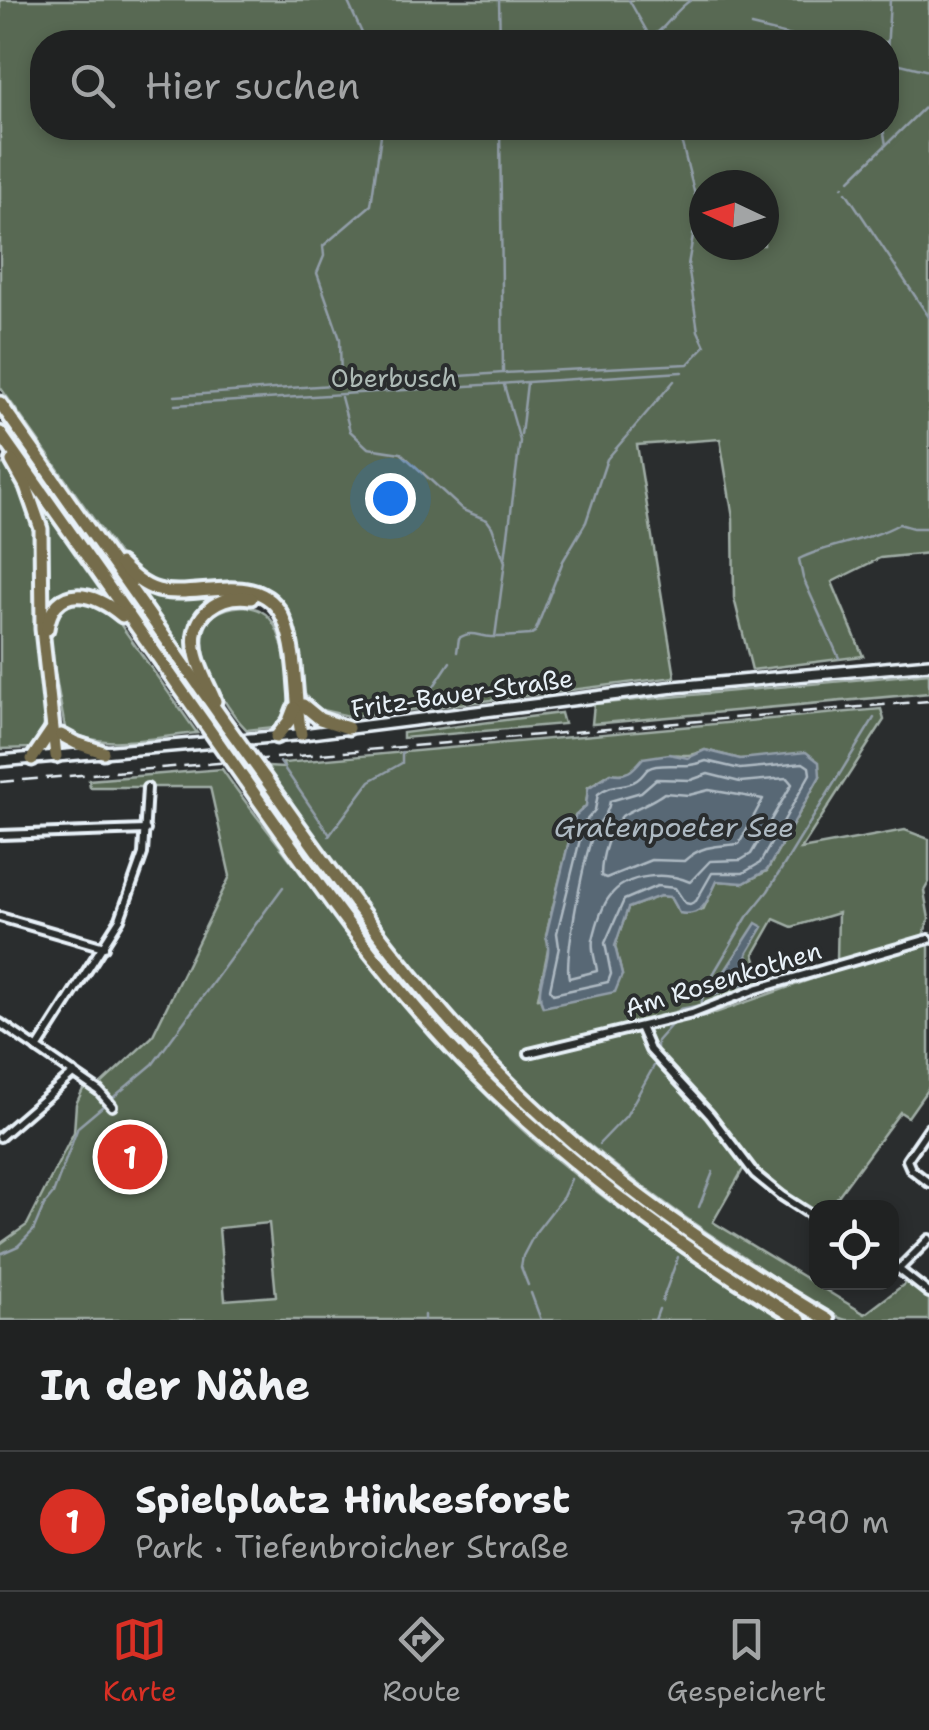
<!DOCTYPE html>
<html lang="de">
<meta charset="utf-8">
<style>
body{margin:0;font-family:"Shantell Sans",sans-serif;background:#282a2a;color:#f1f3f6}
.controls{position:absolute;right:30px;bottom:30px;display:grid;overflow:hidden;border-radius:20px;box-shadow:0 5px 15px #0003}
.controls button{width:90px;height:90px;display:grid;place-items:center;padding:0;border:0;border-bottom:2px solid #3d3f40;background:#202222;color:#f1f3f6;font:50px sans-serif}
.compass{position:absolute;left:689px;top:170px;width:90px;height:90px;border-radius:50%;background:#202222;box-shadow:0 5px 15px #0003;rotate:274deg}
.you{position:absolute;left:390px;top:498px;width:35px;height:35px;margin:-25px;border:8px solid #fff;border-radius:50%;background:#1a73e8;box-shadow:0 0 0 15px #1a73e833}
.badge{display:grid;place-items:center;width:65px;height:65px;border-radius:50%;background:#d93025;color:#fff;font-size:32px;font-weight:700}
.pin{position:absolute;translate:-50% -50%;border:5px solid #fff;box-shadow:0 2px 10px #0006}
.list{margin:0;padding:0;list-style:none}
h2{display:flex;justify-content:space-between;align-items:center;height:130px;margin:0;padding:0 40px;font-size:42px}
h2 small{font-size:32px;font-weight:400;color:#a2a4a5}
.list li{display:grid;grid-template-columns:65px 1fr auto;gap:30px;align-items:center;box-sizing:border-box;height:140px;padding:0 40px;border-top:2px solid #3d3f40}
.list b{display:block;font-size:38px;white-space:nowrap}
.list p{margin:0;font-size:32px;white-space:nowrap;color:#a2a4a5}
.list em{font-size:32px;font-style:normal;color:#a2a4a5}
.icon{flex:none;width:55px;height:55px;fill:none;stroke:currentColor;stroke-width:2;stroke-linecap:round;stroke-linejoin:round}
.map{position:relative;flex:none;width:929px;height:1320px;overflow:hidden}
.search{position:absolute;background:#202222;box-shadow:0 5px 15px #0003;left:30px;right:30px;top:30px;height:110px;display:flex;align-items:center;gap:25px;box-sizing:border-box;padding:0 35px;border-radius:40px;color:#a2a4a5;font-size:38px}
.sheet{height:270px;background:#202222}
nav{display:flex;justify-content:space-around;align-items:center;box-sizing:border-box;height:140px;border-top:2px solid #3d3f40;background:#202222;font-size:28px;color:#a2a4a5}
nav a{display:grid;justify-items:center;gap:5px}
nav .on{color:#d93025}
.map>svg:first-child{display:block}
.green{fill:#586953;stroke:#a0ada6;stroke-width:2.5;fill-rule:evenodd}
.water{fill:#586774;stroke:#929ea9;stroke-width:2.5}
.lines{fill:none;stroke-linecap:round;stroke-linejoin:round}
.shore{stroke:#aebac3;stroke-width:2.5}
.stream{stroke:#929ea9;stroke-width:2.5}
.street-casing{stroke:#e8f1f8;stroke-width:14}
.secondary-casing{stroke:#e8f1f8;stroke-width:16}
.highway-casing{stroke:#e8f1f8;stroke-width:19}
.street{stroke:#2a2d2e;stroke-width:6}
.secondary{stroke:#2a2d2e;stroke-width:9}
.highway{stroke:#746c4b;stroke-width:11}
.rail{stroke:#e8f1f8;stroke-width:2.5;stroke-dasharray:15 8;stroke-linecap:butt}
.highway-bridge-casing{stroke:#e8f1f8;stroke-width:19;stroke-linecap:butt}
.highway-bridge{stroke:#746c4b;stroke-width:11}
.labels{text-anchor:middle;stroke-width:8;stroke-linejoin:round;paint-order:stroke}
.park-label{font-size:25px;fill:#aebbb6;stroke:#2a2d2e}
.street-label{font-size:25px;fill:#e8f1f8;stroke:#2a2d2e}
.water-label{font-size:28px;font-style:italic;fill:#aebac3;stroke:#2a2d2e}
</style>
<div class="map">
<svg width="929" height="1320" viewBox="0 0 929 1320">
<rect width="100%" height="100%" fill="#2a2d2e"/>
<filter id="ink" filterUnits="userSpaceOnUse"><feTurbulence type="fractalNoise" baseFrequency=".01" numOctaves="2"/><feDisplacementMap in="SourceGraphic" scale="20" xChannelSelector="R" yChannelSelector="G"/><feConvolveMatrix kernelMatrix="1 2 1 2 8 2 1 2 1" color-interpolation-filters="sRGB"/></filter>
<g filter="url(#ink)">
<!-- green -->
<g class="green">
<path d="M 0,0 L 929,0 L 929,553 L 880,558 L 832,582 L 863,656 L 752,670 L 734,598 L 733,518 L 720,439 L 637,445 L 675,677 L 388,713 L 349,716 L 313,708 L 304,692 L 297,651 L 267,595 L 159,585 L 148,581 L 126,565 L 0,387 ZM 42,42 L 886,42 L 886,128 L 42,128 ZM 704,185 L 764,185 L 764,245 L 704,245 Z"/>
<path d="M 5,463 L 27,503 L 36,539 L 36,635 L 46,712 L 42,736 L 34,748 L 0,749 L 0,465 Z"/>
<path d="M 35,497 L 110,604 L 58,599 L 50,605 L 44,603 L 47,541 Z"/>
<path d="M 133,581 L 148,590 L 213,592 L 217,599 C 187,618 192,639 198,671 Z"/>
<path d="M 80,599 L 105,608 L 118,621 L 197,733 C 158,736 98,753 65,728 L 50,645 L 50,632 L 58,611 Z"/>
<path d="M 246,606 C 251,608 257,608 261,611 C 286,624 290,685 288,710 L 274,727 L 247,730 C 216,699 167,608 246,606 Z"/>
<path d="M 929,673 L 929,693 L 592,724 L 594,704 Z"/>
<path d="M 881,709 L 884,720 L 801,849 L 905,830 L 929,839 L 929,882 L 924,891 L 929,919 L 923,936 L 837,961 L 838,913 L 792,927 L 774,919 L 754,954 L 763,984 L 705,1004 L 704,1017 L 883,954 L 929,943 L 929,1087 L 908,1117 L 900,1112 L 830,1207 L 816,1208 L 816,1215 L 757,1173 L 712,1113 L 664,1060 L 659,1066 L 708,1116 L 746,1164 L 713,1222 L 865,1314 L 911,1279 L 929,1293 L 929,1320 C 908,1320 864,1320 846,1320 C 823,1314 765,1271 743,1256 C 651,1197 566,1131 489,1054 C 403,967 333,868 266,767 L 284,768 L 283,763 ZM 705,750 L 740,759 L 771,758 L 820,776 L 767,871 L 744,883 L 717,881 L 703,910 L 679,913 L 670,897 L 660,896 L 628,908 L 615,946 L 622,975 L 538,998 L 549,945 L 546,935 L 575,817 L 586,806 L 588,787 L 611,773 C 631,778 646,762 665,756 C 681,751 683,760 705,750 Z"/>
<path d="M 561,713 L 564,724 L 403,738 L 403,733 Z"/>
<path d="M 222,769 C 245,803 271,834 295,866 C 374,971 454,1074 556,1159 C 628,1219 706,1271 785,1320 L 0,1320 L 0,1244 L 27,1225 L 74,1132 L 76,1104 L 85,1085 L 95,1094 L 99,1086 L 152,1037 L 230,876 L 210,787 L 90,787 L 89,780 ZM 269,1223 L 276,1296 L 225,1300 L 219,1228 Z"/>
</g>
<!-- water -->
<g class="water">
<path d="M 705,750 L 740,759 L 806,752 L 819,762 L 820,776 L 767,870 L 744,883 L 717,881 C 708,900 703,918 679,913 L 670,897 L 660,896 L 628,908 L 615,946 L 622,975 L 615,992 L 543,1007 C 532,985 555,959 546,936 L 575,816 L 586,806 L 588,788 L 611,773 C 627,777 633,770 643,758 L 669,754 L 688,758 Z"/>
<path d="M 756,923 L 763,927 L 747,954 L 754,983 L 730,987 L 716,994 L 712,991 Z"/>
</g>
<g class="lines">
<!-- shore -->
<g class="shore">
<path d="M 706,761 L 740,769 L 803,763 L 809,767 L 810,774 L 760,863 L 743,873 L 712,873 L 696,901 L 690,904 L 685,903 L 675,888 L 657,886 L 624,900 L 605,943 L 611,974 L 608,982 L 553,994 L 550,989 L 559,947 L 557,933 L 584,823 L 595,810 L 598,794 C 615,781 623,789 637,780 C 646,774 644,768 656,766 C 677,763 685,769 706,761 Z"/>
<path d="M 708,774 L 740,782 L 787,778 L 792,784 L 751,854 L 741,860 L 710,861 L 690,882 C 667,872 627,873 610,896 C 602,906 596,927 593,940 C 591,950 596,961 597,971 L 569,978 C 564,959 585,848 596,828 C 602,818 608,814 610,801 L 641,792 L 656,779 L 691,780 Z"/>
<path d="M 709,790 L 763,799 L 739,844 C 716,846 702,845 684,861 L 651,860 L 606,878 L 601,876 C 601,856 609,831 622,816 C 626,812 653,802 664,793 L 689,795 Z"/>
</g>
<!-- stream -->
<g class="stream">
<path d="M 347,0 L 366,42"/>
<path d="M 499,0 L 500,42"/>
<path d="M 629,0 L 653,42"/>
<path d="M 751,26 L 816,42"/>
<path d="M 650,37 C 666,30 674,10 691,0"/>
<path d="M 888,61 L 929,71"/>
<path d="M 886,71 L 890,0"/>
<path d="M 500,128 L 503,371"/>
<path d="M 883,128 L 886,145"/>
<path d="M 850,180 L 929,103"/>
<path d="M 842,187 L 843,186"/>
<path d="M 846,192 L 929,317"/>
<path d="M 341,384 L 340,339 L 317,273 L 324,256 L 323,246 L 371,205 L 382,128"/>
<path d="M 504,385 L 520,441 L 505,559"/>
<path d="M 175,396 L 503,373 L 688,364 L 705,346 L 698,331 L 688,265 L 698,207 L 678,128"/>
<path d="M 341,397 L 350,431 L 368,448 L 401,453 L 463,510 L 487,520 L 492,527 L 505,562 L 495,637"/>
<path d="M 175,405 L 682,372"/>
<path d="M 521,435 L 527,383"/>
<path d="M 457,652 L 459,638 C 474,629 478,638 493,637 C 505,637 518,636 530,635 L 535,632 L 563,561 L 586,522 L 607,459 L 674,381"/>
<path d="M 839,658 L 803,578 L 799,559 C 830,543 867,542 899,524 L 913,528 L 929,528"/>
<path d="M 399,707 L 428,695 L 450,662"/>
<path d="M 280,762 L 330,835"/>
<path d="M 329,836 L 370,781 L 402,763 L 402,752"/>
<path d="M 677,1013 L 680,1009 L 701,1005 L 705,988 L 747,917 L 768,891 L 874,718"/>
<path d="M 657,1051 L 657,1041 L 673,1023"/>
<path d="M 599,1144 L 626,1116 L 655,1064"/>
<path d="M 699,1207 L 713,1172"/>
<path d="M 0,1254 L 18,1246 L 33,1231 L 44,1205 L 53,1194 L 78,1127 L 153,1064 L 283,887"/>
<path d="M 528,1285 L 521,1267 L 523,1256 L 535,1233 L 563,1197 L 571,1179"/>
<path d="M 831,1290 L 840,1282"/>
<path d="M 531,1293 L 541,1320"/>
<path d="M 662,1301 L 678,1257"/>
<path d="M 424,1320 L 424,1315"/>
<path d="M 655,1320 L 659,1309"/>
</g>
<!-- street casing -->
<g class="street-casing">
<g id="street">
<path d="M 0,835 L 146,830"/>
<path d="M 0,917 L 104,947"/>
<path d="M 0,1023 L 99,1091 L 112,1106"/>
<path d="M 640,1027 L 650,1050 L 710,1115 L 755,1174 L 782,1196 L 816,1218"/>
<path d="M 37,1049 L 120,919 L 143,854 L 147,788"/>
<path d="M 529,1053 L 692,1014 L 756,989 L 929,939"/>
<path d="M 929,1128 L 907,1160 L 911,1169 L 929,1183"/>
<path d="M 0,1137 L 74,1073"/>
<path d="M 892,1264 L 929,1293"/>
<path d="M 899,1269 L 929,1239"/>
</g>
</g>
<!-- secondary casing -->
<g class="secondary-casing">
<path id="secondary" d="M 0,761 L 295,735 L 674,687 L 929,664"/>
</g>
<!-- highway casing -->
<g class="highway-casing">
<g id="highway">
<path d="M 0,403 L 228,727"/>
<path d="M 0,433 L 206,725"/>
<path d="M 12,461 L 26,486 L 41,529 L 42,629 L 56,756"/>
<path d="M 120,564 C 131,575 143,586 158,590 C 198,600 263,567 284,620 C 298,656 294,697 301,734"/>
<path d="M 47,629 C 54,582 95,592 122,616"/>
<path d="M 215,701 C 208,684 197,666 195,648 C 190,614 220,593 251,598"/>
<path d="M 303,705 L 320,719 L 348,728"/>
<path d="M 61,735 L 76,743 L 103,752"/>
<path d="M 276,737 L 289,721 L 294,708"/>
<path d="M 32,759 L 51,731"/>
<path d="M 264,777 C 349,897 434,1017 544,1117 C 630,1196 728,1260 828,1320"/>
<path d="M 244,779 C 312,876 381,975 464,1061 C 564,1162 678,1247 800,1320"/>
</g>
</g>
<!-- street -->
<use href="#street" class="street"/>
<!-- secondary -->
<use href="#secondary" class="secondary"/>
<!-- highway -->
<use href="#highway" class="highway"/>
<!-- rail -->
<path class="rail" d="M 0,782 L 929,701"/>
<!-- highway-bridge casing -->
<g class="highway-bridge-casing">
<g id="highway-bridge">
<path d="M 206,725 L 244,779"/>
<path d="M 228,727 L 264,777"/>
</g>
</g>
<!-- highway-bridge -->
<use href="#highway-bridge" class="highway-bridge"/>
</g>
</g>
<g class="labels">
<!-- park labels -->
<g class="park-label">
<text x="394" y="387">Oberbusch</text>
</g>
<!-- street labels -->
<g class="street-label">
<text transform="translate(462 693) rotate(-8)" y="9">Fritz-Bauer-Straße</text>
<text transform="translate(723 979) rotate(-17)" y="9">Am Rosenkothen</text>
</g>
<!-- water labels -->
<g class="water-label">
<text x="674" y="837">Gratenpoeter See</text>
</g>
</g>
</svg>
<div class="controls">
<button><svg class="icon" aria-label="locate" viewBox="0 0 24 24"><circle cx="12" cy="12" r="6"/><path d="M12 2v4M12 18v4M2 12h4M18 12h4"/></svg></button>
</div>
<svg class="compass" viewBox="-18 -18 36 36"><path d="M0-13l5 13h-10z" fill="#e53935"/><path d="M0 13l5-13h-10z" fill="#a2a4a5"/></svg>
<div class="you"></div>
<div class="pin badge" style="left:130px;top:1157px">1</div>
<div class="search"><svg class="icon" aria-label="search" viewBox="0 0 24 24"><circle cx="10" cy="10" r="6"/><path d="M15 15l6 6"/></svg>Hier suchen</div>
</div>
<section class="sheet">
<h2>In der Nähe<small></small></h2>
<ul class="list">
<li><span class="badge">1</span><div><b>Spielplatz Hinkesforst</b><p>Park · Tiefenbroicher Straße</p></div><em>790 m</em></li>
</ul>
</section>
<nav>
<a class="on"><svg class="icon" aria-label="map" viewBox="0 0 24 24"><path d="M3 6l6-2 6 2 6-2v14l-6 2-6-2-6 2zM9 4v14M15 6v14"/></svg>Karte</a>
<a><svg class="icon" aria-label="directions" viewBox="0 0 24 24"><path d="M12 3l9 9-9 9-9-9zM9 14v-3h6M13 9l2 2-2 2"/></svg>Route</a>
<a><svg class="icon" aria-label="saved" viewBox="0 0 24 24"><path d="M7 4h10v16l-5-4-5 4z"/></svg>Gespeichert</a>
</nav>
